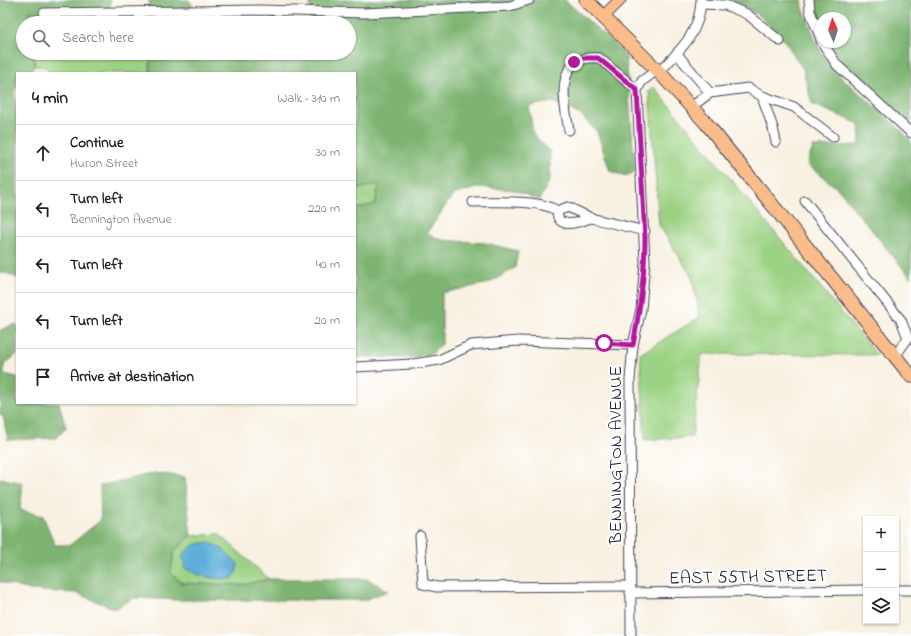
<!DOCTYPE html>
<meta charset="utf-8">
<style>
body{margin:0;font-family:"Indie Flower",sans-serif;background:#f6f6f6;color:#222}
.controls{position:absolute;right:12px;bottom:12px;display:grid;overflow:hidden;border-radius:0px;box-shadow:0 1px 3px #0004}
.controls button{width:36px;height:36px;display:grid;place-items:center;padding:0;border:0;border-bottom:1px solid #e0e0e0;background:#fff;color:#222;font:20px sans-serif}
.compass{position:absolute;left:815px;top:12px;width:36px;height:36px;border-radius:50%;background:#fff;box-shadow:0 1px 3px #0004;rotate:357deg}
.stop{position:absolute;width:12px;height:12px;margin:-9px;border:3px solid #b5179e;border-radius:50%;background:#fff}
.stop.end{background:#b5179e;border-color:#fff;box-shadow:0 1px 4px #0008}
.list{margin:0;padding:0;list-style:none}
h2{display:flex;justify-content:space-between;align-items:center;height:52px;margin:0;padding:0 16px;font-size:17px}
h2 small{font-size:13px;font-weight:400;color:#767676}
.list li{display:grid;grid-template-columns:26px 1fr auto;gap:12px;align-items:center;box-sizing:border-box;height:56px;padding:0 16px;border-top:1px solid #e0e0e0}
.list b{display:block;font-size:15px;white-space:nowrap}
.list p{margin:0;font-size:13px;white-space:nowrap;color:#767676}
.list em{font-size:13px;font-style:normal;color:#767676}
.icon{flex:none;width:22px;height:22px;fill:none;stroke:currentColor;stroke-width:2;stroke-linecap:round;stroke-linejoin:round}
.map{position:relative;flex:none;width:911px;height:636px;overflow:hidden}
.search{position:absolute;background:#fff;box-shadow:0 1px 3px #0004;left:16px;top:16px;width:340px;height:44px;display:flex;align-items:center;gap:10px;box-sizing:border-box;padding:0 14px;border-radius:22px;color:#767676;font-size:15px}
.panel{position:absolute;background:#fff;box-shadow:0 1px 3px #0004;left:16px;top:72px;width:340px;height:332px;border-radius:0px}
.map>svg:first-child{display:block}
.green{fill:#9cd283;stroke:#5f7a5f}
.forest{fill:#7db471;stroke:#506b56}
.water{fill:#5faed9;stroke:#40688a}
.lines{fill:none;stroke-linecap:round;stroke-linejoin:round}
.minor-casing{stroke:#424154;stroke-width:11}
.major-casing{stroke:#424154;stroke-width:13}
.highway-casing{stroke:#424154;stroke-width:15}
.minor{stroke:#fff;stroke-width:9}
.major{stroke:#f9bc8a;stroke-width:11}
.highway{stroke:#f9bc8a;stroke-width:13}
.route{stroke:#b5179e;stroke-width:5}
.labels{text-anchor:middle;stroke-width:4;stroke-linejoin:round;paint-order:stroke}
.street-label{font-size:18px;fill:#22223b;stroke:#fff}
</style>
<div class="map">
<svg width="911" height="636" viewBox="0 0 911 636">
<rect width="100%" height="100%" fill="#fff"/>
<filter id="ink" filterUnits="userSpaceOnUse"><feTurbulence type="fractalNoise" baseFrequency=".025" numOctaves="2"/><feDisplacementMap in="SourceGraphic" scale="8" xChannelSelector="R" yChannelSelector="G"/><feConvolveMatrix kernelMatrix="1 2 1 2 8 2 1 2 1" color-interpolation-filters="sRGB"/></filter>
<filter id="wash" filterUnits="userSpaceOnUse"><feTurbulence type="fractalNoise" baseFrequency=".012" numOctaves="4" result="noise"/><feDisplacementMap in="SourceGraphic" scale="16" xChannelSelector="R" yChannelSelector="G"/><feGaussianBlur stdDeviation="0.9" result="paint"/><feColorMatrix in="noise" values="0 0 0 0 0 0 0 0 0 0 0 0 0 0 0 0 0 1.4 0 .05"/><feComposite in="paint" operator="in"/></filter>
<g filter="url(#wash)">
<rect width="100%" height="100%" fill="#f8f0e0"/>
<!-- green -->
<g class="green">
<path d="M 27,12 L 149,12 L 149,23 L 29,23 Z"/>
<path d="M 33,53 L 150,53 L 150,73 L 50,73 L 46,67 L 35,66 Z"/>
<path d="M 654,87 L 877,355 L 702,354 L 692,437 L 645,440 L 640,354 L 700,317 L 692,277 L 659,225 L 649,91 Z"/>
<path d="M 379,184 L 375,204 L 355,209 L 355,190 Z"/>
<path d="M 219,534 L 269,579 L 242,585 L 182,583 L 171,573 L 174,551 L 191,536 Z"/>
</g>
<!-- forest -->
<g class="forest">
<path d="M 0,0 L 110,0 L 110,12 L 28,12 L 29,23 L 23,23 L 23,53 L 33,53 L 35,66 L 28,73 L 17,73 L 17,86 L 14,91 L 17,119 L 17,278 L 6,273 L 0,273 Z"/>
<path d="M 149,0 L 189,0 L 201,18 L 202,23 L 149,23 Z"/>
<path d="M 310,0 L 565,0 L 609,39 L 626,57 L 635,172 L 625,176 L 610,171 L 597,132 L 581,115 L 553,102 L 529,106 L 533,134 L 550,151 L 550,180 L 539,200 L 515,190 L 479,187 L 453,195 L 427,233 L 441,240 L 485,243 L 518,251 L 515,268 L 489,283 L 442,293 L 442,344 L 433,353 L 412,358 L 355,357 L 355,209 L 375,204 L 379,184 L 355,190 L 355,73 L 150,73 L 150,53 L 207,53 L 208,57 L 242,57 L 242,53 L 349,53 L 349,23 L 242,23 L 242,19 L 311,21 Z"/>
<path d="M 710,0 L 802,0 L 803,8 L 817,44 L 831,68 L 899,128 L 911,141 L 911,278 L 838,189 L 807,164 L 813,147 L 860,145 L 859,124 L 812,104 L 803,69 L 786,43 L 759,15 L 731,2 Z"/>
<path d="M 814,0 L 911,0 L 911,124 L 843,64 L 827,42 L 845,42 L 845,18 L 821,18 L 821,28 L 816,15 Z"/>
<path d="M 15,324 L 17,325 L 17,354 L 4,365 L 4,374 L 17,377 L 17,403 L 59,403 L 66,428 L 56,438 L 8,440 L 3,416 L 0,415 L 0,330 Z"/>
<path d="M 154,473 L 185,477 L 191,536 L 174,551 L 171,573 L 182,583 L 242,585 L 269,579 L 368,579 L 388,591 L 364,600 L 179,600 L 133,598 L 115,609 L 76,593 L 30,590 L 0,582 L 0,478 L 23,483 L 20,510 L 43,516 L 55,545 L 70,545 L 101,520 L 100,486 Z"/>
</g>
<!-- water -->
<path class="water" d="M 209,542 L 224,550 L 238,564 L 236,573 L 232,579 C 213,580 200,576 184,568 L 183,555 L 193,545 Z"/>
</g>
<g filter="url(#ink)">
<g class="lines">
<!-- minor casing -->
<g class="minor-casing">
<g id="minor">
<path d="M 809,0 L 810,11 L 821,40"/>
<path d="M 701,4 L 725,5 L 747,14 L 780,41"/>
<path d="M 139,12 L 140,23"/>
<path d="M 44,13 L 260,10 L 365,13 L 510,6 L 529,0"/>
<path d="M 822,42 L 837,65 L 911,133"/>
<path d="M 677,54 L 710,93"/>
<path d="M 659,72 C 681,49 700,33 701,0"/>
<path d="M 762,96 L 794,107 L 833,137"/>
<path d="M 691,107 L 710,93 L 748,88 L 762,96 L 773,128 L 776,142"/>
<path d="M 569,130 C 563,101 554,54 599,58 L 637,90"/>
<path d="M 805,201 L 901,320 L 908,338 L 895,356"/>
<path d="M 473,202 C 493,202 542,199 557,211"/>
<path d="M 591,218 C 580,222 557,231 557,211 L 568,207 L 591,218 L 645,231"/>
<path d="M 355,367 L 413,364 L 439,360 L 471,345 L 519,341 L 633,345"/>
<path d="M 420,536 L 423,584 L 437,587 L 630,586"/>
<path d="M 896,590 L 911,590"/>
<path d="M 630,593 L 866,590"/>
<path d="M 631,636 L 630,380 L 633,345 L 641,309 L 645,262 L 637,90 L 642,81 L 657,70"/>
</g>
</g>
<!-- major casing -->
<g class="major-casing">
<path id="major" d="M 604,16 L 620,0"/>
</g>
<!-- highway casing -->
<g class="highway-casing">
<path id="highway" d="M 586,0 L 659,72 L 706,123 L 911,376"/>
</g>
<!-- minor -->
<use href="#minor" class="minor"/>
<!-- major -->
<use href="#major" class="major"/>
<!-- highway -->
<use href="#highway" class="highway"/>
</g>
</g>
<g class="lines" filter="url(#ink)">
<!-- route -->
<path class="route" d="M 574,62 L 582,58 L 598,58 L 637,90 L 645,238 C 645,274 640,309 633,345 L 604,343"/>
</g>
<g class="labels">
<!-- street labels -->
<g class="street-label">
<text transform="translate(615 455) rotate(-90)" y="6">BENNINGTON AVENUE</text>
<text transform="translate(748 576) rotate(-1)" y="6">EAST 55TH STREET</text>
</g>
</g>
</svg>
<div class="controls">
<button>+</button>
<button>−</button>
<button><svg class="icon" aria-label="layers" viewBox="0 0 24 24"><path d="M12 4l9 5-9 5-9-5zM3 14l9 5 9-5"/></svg></button>
</div>
<svg class="compass" viewBox="-18 -18 36 36"><path d="M0-13l5 13h-10z" fill="#e53935"/><path d="M0 13l5-13h-10z" fill="#767676"/></svg>
<div class="stop" style="left:604px;top:343px"></div>
<div class="stop end" style="left:574px;top:62px"></div>
<div class="search"><svg class="icon" aria-label="search" viewBox="0 0 24 24"><circle cx="10" cy="10" r="6"/><path d="M15 15l6 6"/></svg>Search here</div>
<section class="panel">
<h2>4 min<small>Walk · 310 m</small></h2>
<ul class="list">
<li><svg class="icon" aria-label="ahead" viewBox="0 0 24 24"><path d="M12 20V5M6 11l6-6 6 6"/></svg><div><b>Continue</b><p>Huron Street</p></div><em>30 m</em></li>
<li><svg class="icon" aria-label="left" viewBox="0 0 24 24"><path d="M17 20v-9H6M10 6l-5 5 5 5"/></svg><div><b>Turn left</b><p>Bennington Avenue</p></div><em>220 m</em></li>
<li><svg class="icon" aria-label="left" viewBox="0 0 24 24"><path d="M17 20v-9H6M10 6l-5 5 5 5"/></svg><div><b>Turn left</b></div><em>40 m</em></li>
<li><svg class="icon" aria-label="left" viewBox="0 0 24 24"><path d="M17 20v-9H6M10 6l-5 5 5 5"/></svg><div><b>Turn left</b></div><em>20 m</em></li>
<li><svg class="icon" aria-label="arrive" viewBox="0 0 24 24"><path d="M6 21V4h12l-3 4 3 4H6"/></svg><div><b>Arrive at destination</b></div></li>
</ul>
</section>
</div>
